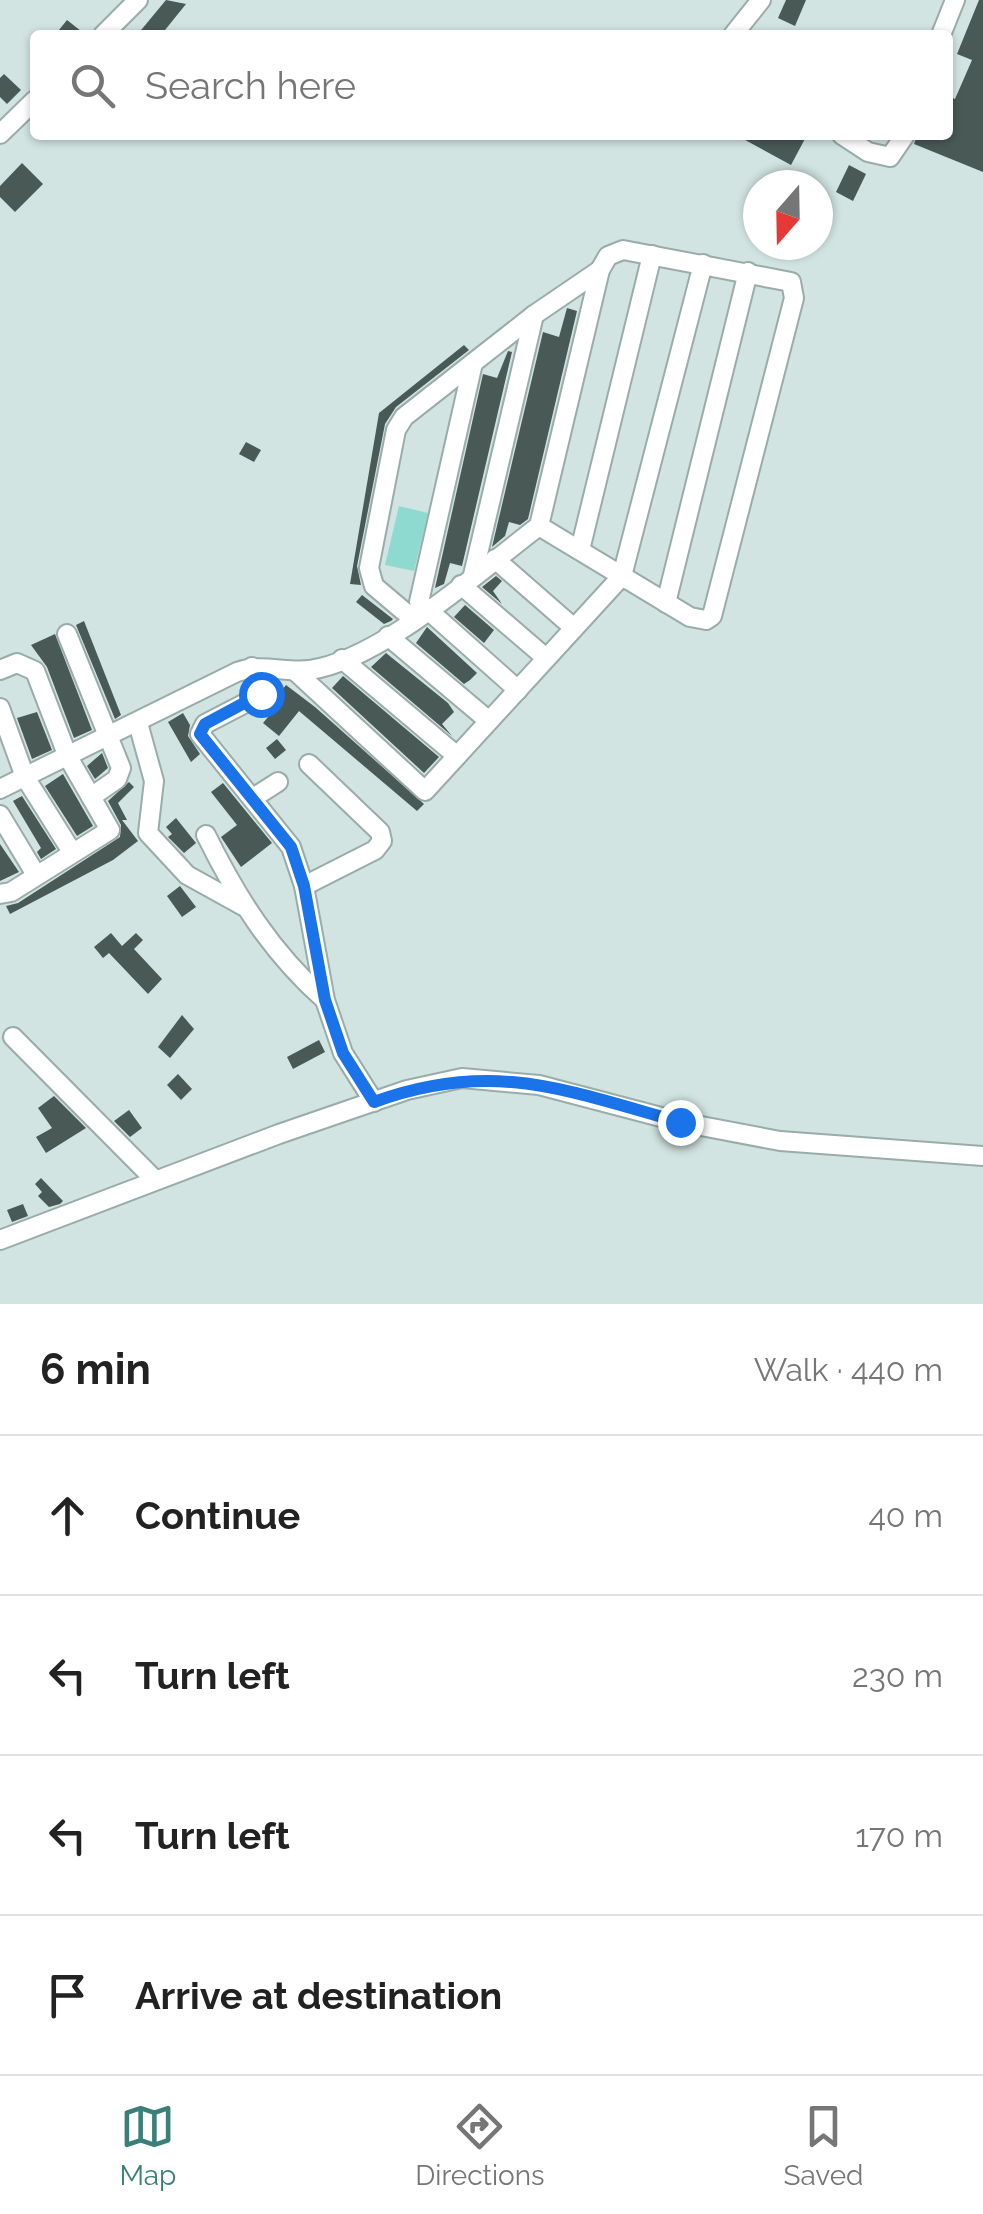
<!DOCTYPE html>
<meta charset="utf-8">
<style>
body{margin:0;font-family:Raleway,sans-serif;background:#f6f6f6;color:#222}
.compass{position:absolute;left:743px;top:170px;width:90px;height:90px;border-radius:50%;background:#fff;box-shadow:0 2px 8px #0004;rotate:200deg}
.stop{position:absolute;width:30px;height:30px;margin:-22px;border:8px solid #1a73e8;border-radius:50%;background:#fff}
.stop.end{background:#1a73e8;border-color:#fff;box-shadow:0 2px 10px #0008}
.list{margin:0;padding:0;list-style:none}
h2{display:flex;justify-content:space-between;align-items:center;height:130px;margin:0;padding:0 40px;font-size:42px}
h2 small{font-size:32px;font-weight:400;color:#767676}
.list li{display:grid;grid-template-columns:65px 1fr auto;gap:30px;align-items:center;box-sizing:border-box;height:160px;padding:0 40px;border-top:2px solid #e0e0e0}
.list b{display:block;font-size:38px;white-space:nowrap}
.list em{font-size:32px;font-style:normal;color:#767676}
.icon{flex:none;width:55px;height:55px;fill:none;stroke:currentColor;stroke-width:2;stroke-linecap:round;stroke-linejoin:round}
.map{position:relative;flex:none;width:983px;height:1304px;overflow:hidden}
.search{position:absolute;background:#fff;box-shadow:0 2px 8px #0004;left:30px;right:30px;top:30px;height:110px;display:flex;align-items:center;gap:25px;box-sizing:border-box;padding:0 35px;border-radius:10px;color:#767676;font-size:38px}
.sheet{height:770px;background:#fff}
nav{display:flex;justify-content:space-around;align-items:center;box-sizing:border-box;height:140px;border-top:2px solid #e0e0e0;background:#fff;font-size:28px;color:#767676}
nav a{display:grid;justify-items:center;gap:5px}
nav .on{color:#3a8078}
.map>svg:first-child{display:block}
.green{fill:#8edad0}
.building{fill:#485956}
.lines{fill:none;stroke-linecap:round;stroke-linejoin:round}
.minor-casing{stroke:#99aca9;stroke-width:22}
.minor{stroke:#fff;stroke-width:18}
.route{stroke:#1a73e8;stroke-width:12}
</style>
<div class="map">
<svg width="983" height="1304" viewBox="0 0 983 1304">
<rect width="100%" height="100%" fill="#d1e4e1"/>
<!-- green -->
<path class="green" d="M 399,506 L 428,513 L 414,571 L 385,565 Z"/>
<!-- building -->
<g class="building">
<path d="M 166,0 L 186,4 L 161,35 L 137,35 Z"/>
<path d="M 786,0 L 806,0 L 795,26 L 778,18 Z"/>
<path d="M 979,0 L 983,0 L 983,172 L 914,144 L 917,135 L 948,135 L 948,96 L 955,99 L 972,60 L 957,54 Z"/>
<path d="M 67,20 L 86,35 L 55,35 Z"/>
<path d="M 4,74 L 21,90 L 7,104 L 0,97 L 0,78 Z"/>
<path d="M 736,135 L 807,135 L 791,165 Z"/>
<path d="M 22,163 L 43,184 L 15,212 L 0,197 L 0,186 Z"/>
<path d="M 849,165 L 866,174 L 853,201 L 836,192 Z"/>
<path d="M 567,308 L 577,311 L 528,519 L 520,525 L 509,522 L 505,536 L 492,547 L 543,332 L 559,337 Z"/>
<path d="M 464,345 L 469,350 L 396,407 L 385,424 L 357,566 L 361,585 L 350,584 L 379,413 Z"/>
<path d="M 508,351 L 512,352 L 462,566 L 450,563 L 444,584 L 435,588 L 483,374 L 497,378 Z"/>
<path d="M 246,442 L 261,450 L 254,462 L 239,454 Z"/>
<path d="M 496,576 L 502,581 L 493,591 L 502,604 L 482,587 Z"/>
<path d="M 362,595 L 393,619 L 391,621 L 384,624 L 356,602 Z"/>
<path d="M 465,605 L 494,630 L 484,643 L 454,617 Z"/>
<path d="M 84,621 L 121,715 L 115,719 L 76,625 Z"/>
<path d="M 427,627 L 477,673 L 470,680 L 464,684 L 416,643 Z"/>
<path d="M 55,634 L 92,730 L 74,738 L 47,667 L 31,645 Z"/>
<path d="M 386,653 L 448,703 L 454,712 L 442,724 L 452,736 L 371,667 Z"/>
<path d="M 343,676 L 439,757 L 424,773 L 332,688 Z"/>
<path d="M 286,685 L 315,707 L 424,804 L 417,811 L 299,711 L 279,736 L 263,723 L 284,698 L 279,694 Z"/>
<path d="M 37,712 L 52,750 L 32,759 L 17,718 Z"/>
<path d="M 183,713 L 190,725 L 188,736 L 200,754 L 191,762 L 168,722 Z"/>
<path d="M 277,739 L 286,750 L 275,759 L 266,748 Z"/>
<path d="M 102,753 L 108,768 L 95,779 L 87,766 Z"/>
<path d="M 63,774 L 93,826 L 77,836 L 45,786 Z"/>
<path d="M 129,782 L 134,787 L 118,803 L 127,820 L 122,820 L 138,841 L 113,860 L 10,914 L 6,906 L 18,903 L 120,837 L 121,825 L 108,801 Z"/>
<path d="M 223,783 L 272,843 L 241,867 L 221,837 L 237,825 L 211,792 Z"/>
<path d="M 22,796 L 56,849 L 41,859 L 37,852 L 41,848 L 13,801 Z"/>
<path d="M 176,818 L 196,843 L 184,853 L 168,837 L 172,834 L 166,827 Z"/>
<path d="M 0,844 L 19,872 L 0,881 Z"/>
<path d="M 180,886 L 196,907 L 182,917 L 167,896 Z"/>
<path d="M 111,933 L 122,946 L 136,933 L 143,940 L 134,949 L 162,979 L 148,994 L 109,953 L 103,958 L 94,947 Z"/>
<path d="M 182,1015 L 194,1029 L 170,1058 L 158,1047 Z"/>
<path d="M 319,1040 L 325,1052 L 293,1069 L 287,1057 Z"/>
<path d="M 178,1074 L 192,1089 L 181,1100 L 167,1085 Z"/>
<path d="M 54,1096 L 86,1128 L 46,1153 L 36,1137 L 52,1128 L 38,1108 Z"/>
<path d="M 129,1110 L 142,1128 L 130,1137 L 114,1121 Z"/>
<path d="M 41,1178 L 63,1201 L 60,1204 L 49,1207 L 38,1196 L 42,1192 L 35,1184 Z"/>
<path d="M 23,1204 L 28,1216 L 12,1222 L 7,1210 Z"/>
</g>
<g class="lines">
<!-- minor casing -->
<g class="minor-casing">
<g id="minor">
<path d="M 103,35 L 138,0"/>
<path d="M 733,35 L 761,0"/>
<path d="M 941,35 L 955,0"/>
<path d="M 0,134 L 35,100"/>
<path d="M 842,135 L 868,152 L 890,157 L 905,135"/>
<path d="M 473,363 L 419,602 L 518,690"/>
<path d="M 580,550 L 652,255"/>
<path d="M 495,559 L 574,628"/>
<path d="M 473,575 L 534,315"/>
<path d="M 461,585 L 546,658"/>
<path d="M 666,603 L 748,272"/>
<path d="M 413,619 L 374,586 L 369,568 L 396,430 L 404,417 L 534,315 L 600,270"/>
<path d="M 67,634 L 121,768 L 117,779 L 91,797"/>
<path d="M 388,636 L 489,721"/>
<path d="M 342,659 L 457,756"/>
<path d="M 252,667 L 263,687 L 261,695 L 205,724 L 200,734 L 291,847 L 304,886 L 325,1000 L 343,1053 L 374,1102"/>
<path d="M 0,670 L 17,663 L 35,671 L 68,757 L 110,830 L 11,892 L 0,894"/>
<path d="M 295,671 L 425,791 L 622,576 L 703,264"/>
<path d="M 0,708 L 25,777 L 72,852"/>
<path d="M 138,723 L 154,781 L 148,833 L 187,875 L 243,906"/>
<path d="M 0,789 L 237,672 C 266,662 290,676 320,668 C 389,652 481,570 539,526 L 600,270 L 608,256 L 623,250 L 791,282 L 794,298 L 712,616 L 706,620 L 690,617 L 539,526"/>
<path d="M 253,798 L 278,782"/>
<path d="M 0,815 L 35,873"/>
<path d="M 206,835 C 237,898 272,953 324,999"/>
<path d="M 304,886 L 375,850 L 382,841 L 380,832 L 309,764"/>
<path d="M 13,1037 L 155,1180"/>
<path d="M 0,1240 L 279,1134 L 407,1090 L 462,1078 L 539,1085 L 680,1122 L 780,1141 L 983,1156"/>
</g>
</g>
<!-- minor -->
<use href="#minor" class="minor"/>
</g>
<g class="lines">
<!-- route -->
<path class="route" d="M 261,694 L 205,724 L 200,734 L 291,847 L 304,886 L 325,1000 L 343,1053 L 374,1102 C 492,1059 565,1090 680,1122"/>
</g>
</svg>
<svg class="compass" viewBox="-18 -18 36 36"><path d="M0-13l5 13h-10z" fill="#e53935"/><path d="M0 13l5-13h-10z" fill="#767676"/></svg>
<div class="stop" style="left:261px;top:694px"></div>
<div class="stop end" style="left:680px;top:1122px"></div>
<div class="search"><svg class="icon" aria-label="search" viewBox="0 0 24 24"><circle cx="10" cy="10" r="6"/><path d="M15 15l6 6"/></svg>Search here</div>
</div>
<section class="sheet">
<h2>6 min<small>Walk · 440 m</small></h2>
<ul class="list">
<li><svg class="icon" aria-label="ahead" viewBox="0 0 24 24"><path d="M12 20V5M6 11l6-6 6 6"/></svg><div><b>Continue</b></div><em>40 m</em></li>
<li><svg class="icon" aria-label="left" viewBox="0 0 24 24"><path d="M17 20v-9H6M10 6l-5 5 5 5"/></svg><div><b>Turn left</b></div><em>230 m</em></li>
<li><svg class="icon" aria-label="left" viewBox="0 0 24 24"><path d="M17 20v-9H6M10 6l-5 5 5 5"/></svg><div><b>Turn left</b></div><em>170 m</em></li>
<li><svg class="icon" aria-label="arrive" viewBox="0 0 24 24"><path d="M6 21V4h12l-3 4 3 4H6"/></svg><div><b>Arrive at destination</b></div></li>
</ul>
</section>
<nav>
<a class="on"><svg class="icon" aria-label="map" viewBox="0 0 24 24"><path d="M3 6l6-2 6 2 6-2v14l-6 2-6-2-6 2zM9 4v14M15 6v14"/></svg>Map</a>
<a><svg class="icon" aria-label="directions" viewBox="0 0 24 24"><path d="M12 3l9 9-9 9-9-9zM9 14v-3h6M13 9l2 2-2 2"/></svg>Directions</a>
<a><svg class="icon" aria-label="saved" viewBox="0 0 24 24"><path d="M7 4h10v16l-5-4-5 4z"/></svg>Saved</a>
</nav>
